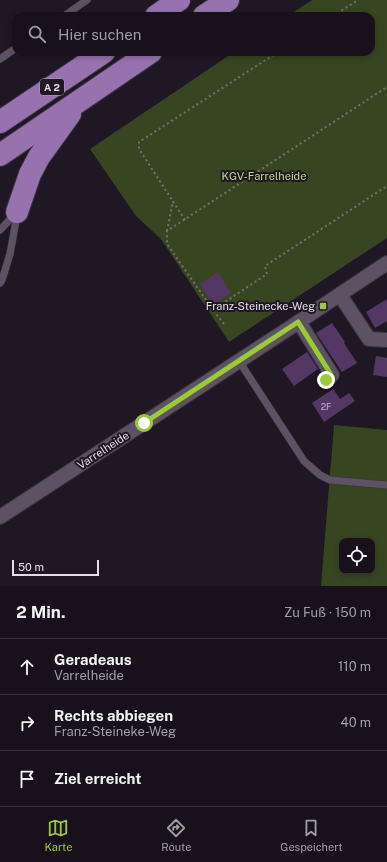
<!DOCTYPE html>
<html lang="de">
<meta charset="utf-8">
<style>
body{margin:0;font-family:"Public Sans",sans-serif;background:#211a25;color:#f1f3f6}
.controls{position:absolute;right:12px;bottom:12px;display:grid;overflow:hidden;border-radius:8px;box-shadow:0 2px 6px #0003}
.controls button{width:36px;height:36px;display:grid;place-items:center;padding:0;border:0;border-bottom:1px solid #36313b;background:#18111c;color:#f1f3f6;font:20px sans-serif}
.scale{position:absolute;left:12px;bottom:10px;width:87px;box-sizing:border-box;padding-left:4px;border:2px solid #e4dee8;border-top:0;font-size:11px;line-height:14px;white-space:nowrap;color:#e4dee8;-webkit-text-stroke:3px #201725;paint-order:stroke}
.stop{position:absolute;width:12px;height:12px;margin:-9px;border:3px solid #9bcb33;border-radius:50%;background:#fff}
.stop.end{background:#9bcb33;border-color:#fff;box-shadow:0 1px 4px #0008}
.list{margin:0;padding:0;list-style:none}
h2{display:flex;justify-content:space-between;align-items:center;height:52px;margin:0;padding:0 16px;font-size:17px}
h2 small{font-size:13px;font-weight:400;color:#9f9da3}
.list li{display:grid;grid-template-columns:26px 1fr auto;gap:12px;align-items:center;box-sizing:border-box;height:56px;padding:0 16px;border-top:1px solid #36313b}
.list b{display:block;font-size:15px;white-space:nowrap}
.list p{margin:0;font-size:13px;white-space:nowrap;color:#9f9da3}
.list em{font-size:13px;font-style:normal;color:#9f9da3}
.icon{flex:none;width:22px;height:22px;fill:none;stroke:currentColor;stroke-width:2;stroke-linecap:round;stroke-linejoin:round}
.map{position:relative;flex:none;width:387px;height:586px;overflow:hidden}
.search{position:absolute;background:#18111c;box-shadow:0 2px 6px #0003;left:12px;right:12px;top:12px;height:44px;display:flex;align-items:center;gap:10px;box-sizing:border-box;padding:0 14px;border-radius:12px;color:#9f9da3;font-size:15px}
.sheet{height:220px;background:#18111c}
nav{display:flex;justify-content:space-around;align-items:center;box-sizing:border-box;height:56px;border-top:1px solid #36313b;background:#18111c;font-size:11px;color:#9f9da3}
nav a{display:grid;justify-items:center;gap:2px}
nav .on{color:#9bcb33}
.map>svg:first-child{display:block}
.green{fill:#374521;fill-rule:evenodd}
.building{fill:#553765}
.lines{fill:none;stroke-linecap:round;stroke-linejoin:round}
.service-casing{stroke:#39333e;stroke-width:8}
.minor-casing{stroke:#39333e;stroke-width:16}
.motorway-casing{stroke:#39333e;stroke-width:24}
.path{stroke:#766f7b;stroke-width:2;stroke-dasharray:2 3;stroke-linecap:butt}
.service{stroke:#5d5263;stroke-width:7}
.minor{stroke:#5d5263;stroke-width:14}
.motorway{stroke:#9872ae;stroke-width:22}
.route{stroke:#9bcb33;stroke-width:5}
.poi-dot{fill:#9bcb33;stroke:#201725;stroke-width:1.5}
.labels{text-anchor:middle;stroke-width:4;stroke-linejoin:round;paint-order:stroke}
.number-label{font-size:9px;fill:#c0b4c7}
.shield{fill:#201725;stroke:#a9a2ae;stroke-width:1}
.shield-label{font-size:10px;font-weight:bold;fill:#e4dee8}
.park-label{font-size:11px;fill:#bada88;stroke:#201725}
.poi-label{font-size:11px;fill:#e4dee8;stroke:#201725;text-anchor:end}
.street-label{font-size:11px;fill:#e4dee8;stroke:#201725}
</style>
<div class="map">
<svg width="387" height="586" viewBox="0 0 387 586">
<rect width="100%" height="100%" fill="#201725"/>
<!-- green -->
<g class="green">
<path d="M 312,0 L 387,0 L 387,238 L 229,342 L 161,239 L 136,216 L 90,149 L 234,52 L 371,52 L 371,16 L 288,16 Z"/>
<path d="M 334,425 L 387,430 L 387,586 L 321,586 ZM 342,541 L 372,541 L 372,571 L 342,571 Z"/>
</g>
<!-- building -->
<g class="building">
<path d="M 218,272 L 231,293 L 213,305 L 200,284 Z"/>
<path d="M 387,299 L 387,321 L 375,328 L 366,312 Z"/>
<path d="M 332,323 L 345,342 L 344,343 L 357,363 L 342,372 L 316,333 Z"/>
<path d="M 307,352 L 318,369 L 294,386 L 282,369 Z"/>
<path d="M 376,356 L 387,358 L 387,377 L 373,375 Z"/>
<path d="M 333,389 L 340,399 L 349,393 L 355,401 L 324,422 L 312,403 Z"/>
</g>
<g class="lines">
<!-- service casing -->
<g class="service-casing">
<g id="service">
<path d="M 64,16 L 87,0"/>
<path d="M 0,59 L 16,48"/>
<path d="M 0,230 L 15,214"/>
<path d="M 0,283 L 2,280 L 10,254 L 17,215"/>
<path d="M 239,361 L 304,461 L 320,475 L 330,480 L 387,485"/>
</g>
</g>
<!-- minor casing -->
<g class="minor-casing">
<g id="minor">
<path d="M 340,295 L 369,339 L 387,340"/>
<path d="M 299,322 L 332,375 L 326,380"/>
<path d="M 0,517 L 291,327 L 387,263"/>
</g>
</g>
<!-- motorway casing -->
<g class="motorway-casing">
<g id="motorway">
<path d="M 156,16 L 179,0"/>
<path d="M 204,16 L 228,0"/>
<path d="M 0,122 L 104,52"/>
<path d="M 0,155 L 151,52"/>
<path d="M 17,212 L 30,174 L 39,157 L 70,114"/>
</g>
</g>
<!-- path -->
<g class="path">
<path d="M 333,16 L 358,0"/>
<path d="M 185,220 L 139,149 L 139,142 L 278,52"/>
<path d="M 167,231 L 173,201"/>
<path d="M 213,310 L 267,274 L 265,266 L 387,186"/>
<path d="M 224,324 L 213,310 L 167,244 L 167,231 L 387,87"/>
</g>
<!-- service -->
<use href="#service" class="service"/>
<!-- minor -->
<use href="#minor" class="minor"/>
<!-- motorway -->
<use href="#motorway" class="motorway"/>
</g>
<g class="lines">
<!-- route -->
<path class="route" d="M 144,423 L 298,322 L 332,376 L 326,380"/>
</g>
<!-- markers -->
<rect class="poi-dot" x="319" y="302" width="8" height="8" rx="2"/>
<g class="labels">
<!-- number labels -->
<g class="number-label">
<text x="326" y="410">2F</text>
</g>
<!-- shield labels -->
<rect class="shield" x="40" y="79" width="24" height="16" rx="3"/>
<g class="shield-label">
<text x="52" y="91">A 2</text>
</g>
<!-- park labels -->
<g class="park-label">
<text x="264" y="180">KGV-Farrelheide</text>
</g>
<!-- poi labels -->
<g class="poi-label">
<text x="315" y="310">Franz-Steinecke-Weg</text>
</g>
<!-- street labels -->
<g class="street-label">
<text transform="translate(103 450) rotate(-33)" y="4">Varrelheide</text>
</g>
</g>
</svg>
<div class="controls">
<button><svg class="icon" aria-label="locate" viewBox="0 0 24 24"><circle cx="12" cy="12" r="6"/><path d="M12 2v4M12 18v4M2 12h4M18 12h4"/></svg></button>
</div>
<div class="scale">50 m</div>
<div class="stop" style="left:144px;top:423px"></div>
<div class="stop end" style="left:326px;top:380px"></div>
<div class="search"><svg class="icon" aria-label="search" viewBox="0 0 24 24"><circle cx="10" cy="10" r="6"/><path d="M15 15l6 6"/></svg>Hier suchen</div>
</div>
<section class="sheet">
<h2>2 Min.<small>Zu Fuß · 150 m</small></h2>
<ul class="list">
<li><svg class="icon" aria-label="ahead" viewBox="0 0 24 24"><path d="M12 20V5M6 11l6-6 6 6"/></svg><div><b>Geradeaus</b><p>Varrelheide</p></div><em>110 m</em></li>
<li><svg class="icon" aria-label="right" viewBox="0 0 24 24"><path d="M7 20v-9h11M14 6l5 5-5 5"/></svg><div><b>Rechts abbiegen</b><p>Franz-Steineke-Weg</p></div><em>40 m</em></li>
<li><svg class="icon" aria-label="arrive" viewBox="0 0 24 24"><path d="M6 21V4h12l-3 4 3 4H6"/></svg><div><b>Ziel erreicht</b></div></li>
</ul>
</section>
<nav>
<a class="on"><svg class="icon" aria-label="map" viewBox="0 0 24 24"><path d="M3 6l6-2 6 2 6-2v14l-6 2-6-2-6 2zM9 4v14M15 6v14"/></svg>Karte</a>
<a><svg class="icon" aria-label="directions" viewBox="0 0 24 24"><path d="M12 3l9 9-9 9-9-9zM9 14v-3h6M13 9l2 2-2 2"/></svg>Route</a>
<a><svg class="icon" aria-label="saved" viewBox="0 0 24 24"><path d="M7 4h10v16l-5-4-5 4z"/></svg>Gespeichert</a>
</nav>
